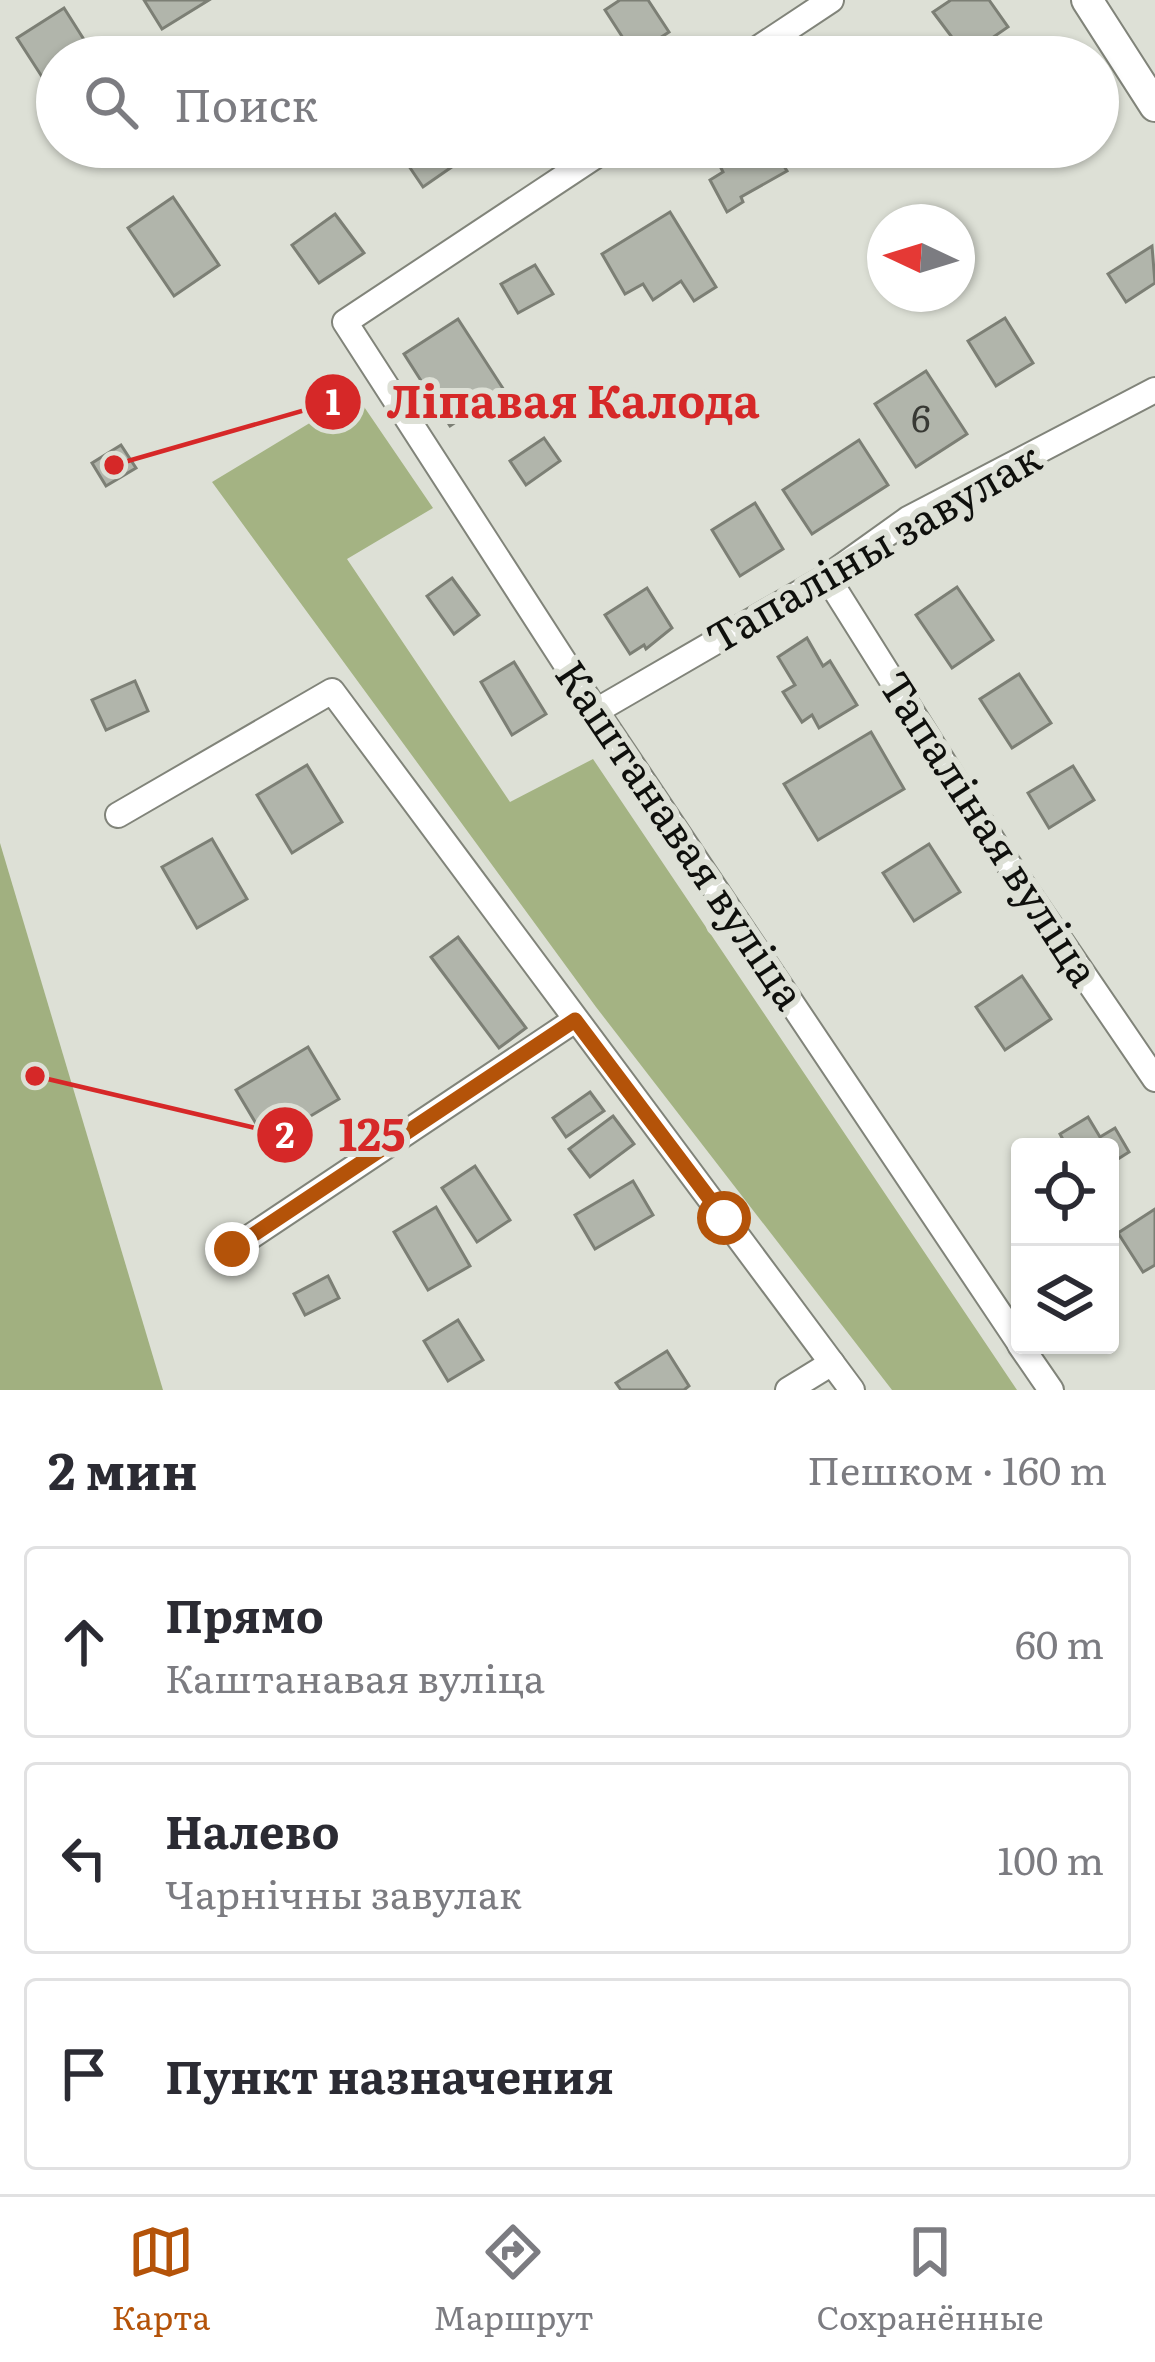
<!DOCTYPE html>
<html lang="ru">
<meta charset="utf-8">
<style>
body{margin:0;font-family:Literata,serif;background:#f7f7f7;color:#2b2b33}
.controls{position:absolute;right:36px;bottom:36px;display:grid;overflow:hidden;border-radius:12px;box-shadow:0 3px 9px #0004}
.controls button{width:108px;height:108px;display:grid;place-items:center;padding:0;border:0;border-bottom:3px solid #e1e1e2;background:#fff;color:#2b2b33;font:60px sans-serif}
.compass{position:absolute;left:867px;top:204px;width:108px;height:108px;border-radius:50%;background:#fff;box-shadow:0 3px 9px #0004;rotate:274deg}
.stop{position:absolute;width:36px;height:36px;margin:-27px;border:9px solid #b45309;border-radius:50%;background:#fff}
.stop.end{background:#b45309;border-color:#fff;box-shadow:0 3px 12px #0008}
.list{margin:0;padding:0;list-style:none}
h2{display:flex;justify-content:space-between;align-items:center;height:156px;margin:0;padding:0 48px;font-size:51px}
h2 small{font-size:39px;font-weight:400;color:#7c7c81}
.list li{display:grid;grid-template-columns:78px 1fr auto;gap:36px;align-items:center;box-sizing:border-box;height:192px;margin:0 24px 24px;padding:0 24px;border:3px solid #e1e1e2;border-radius:12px}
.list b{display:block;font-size:45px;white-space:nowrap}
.list p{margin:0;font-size:39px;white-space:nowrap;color:#7c7c81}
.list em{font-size:39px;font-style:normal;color:#7c7c81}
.icon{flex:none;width:66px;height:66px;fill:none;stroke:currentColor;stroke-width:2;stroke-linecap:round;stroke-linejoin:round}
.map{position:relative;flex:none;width:1155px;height:1390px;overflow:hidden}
.search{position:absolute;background:#fff;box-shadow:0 3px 9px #0004;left:36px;right:36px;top:36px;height:132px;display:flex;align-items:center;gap:30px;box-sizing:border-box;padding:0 42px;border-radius:66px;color:#7c7c81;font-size:45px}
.sheet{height:804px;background:#fff}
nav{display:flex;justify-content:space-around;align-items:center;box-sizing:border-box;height:168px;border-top:3px solid #e1e1e2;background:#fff;font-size:33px;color:#7c7c81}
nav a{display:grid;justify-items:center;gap:6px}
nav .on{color:#b45309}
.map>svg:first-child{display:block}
.green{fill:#a4b383}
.forest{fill:#a1b080}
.building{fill:#b1b5ab;stroke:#7c7f75;stroke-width:3}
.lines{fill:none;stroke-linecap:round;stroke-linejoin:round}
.minor-casing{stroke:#81847a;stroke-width:28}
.tertiary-casing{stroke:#81847a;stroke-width:34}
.minor{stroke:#fff;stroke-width:24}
.tertiary{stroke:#fff;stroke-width:30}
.route{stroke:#b45309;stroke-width:15}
.labels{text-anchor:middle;stroke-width:12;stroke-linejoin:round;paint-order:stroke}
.number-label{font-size:36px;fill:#383934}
.street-label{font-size:42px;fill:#0f100d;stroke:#dde0d6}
.leader{fill:none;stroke:#d62828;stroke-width:4.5}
.callout-dot{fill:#d62828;stroke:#dde0d6;stroke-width:4.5}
.mark-label{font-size:36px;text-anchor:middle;font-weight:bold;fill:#fff}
.callout-label{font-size:45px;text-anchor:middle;font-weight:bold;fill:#d62828;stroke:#dde0d6;stroke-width:12;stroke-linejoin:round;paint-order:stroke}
</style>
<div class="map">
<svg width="1155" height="1390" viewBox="0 0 1155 1390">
<rect width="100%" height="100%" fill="#dde0d6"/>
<!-- green -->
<path class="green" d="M 356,395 L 433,508 L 347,559 L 510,802 L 593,759 L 1017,1390 L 892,1390 L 596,1007 L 212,482 Z"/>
<!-- forest -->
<path class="forest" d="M 0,843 L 163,1390 L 0,1390 Z"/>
<!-- building -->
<g class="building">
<path d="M 144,0 L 209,0 L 162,29 Z"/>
<path d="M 620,0 L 648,0 L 669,32 L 634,55 L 605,10 Z"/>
<path d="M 951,0 L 989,0 L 1008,27 L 966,56 L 933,12 Z"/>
<path d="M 64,8 L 95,57 L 57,57 L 57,100 L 17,38 Z"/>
<path d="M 396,147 L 445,147 L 456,164 L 423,187 Z"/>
<path d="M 772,147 L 787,171 L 741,197 L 743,202 L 727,212 L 710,180 L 723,172 L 711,148 Z"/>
<path d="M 173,197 L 219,265 L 174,296 L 128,228 Z"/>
<path d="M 670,212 L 716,287 L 694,301 L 681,281 L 653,300 L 643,284 L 625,294 L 602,254 Z"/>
<path d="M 335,214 L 364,253 L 319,283 L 292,245 Z"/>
<path d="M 1152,246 L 1155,283 L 1126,302 L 1108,274 Z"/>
<path d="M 535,265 L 553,294 L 518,313 L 501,284 Z"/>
<path d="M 1005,318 L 1033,363 L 996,386 L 968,341 Z"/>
<path d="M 458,319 L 504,390 L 450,426 L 404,354 Z"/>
<path d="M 926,371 L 967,434 L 916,467 L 875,404 Z"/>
<path d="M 544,438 L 560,461 L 526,485 L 510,461 Z"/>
<path d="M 859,440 L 888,485 L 812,534 L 783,490 Z"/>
<path d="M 121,445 L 136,468 L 106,486 L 92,463 Z"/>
<path d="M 755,503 L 783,549 L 740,576 L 712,530 Z"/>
<path d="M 452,578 L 479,615 L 454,634 L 427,596 Z"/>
<path d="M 957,587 L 993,640 L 952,668 L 916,615 Z"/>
<path d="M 647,588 L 672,628 L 646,649 L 644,645 L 630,654 L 605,615 Z"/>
<path d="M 807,638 L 823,666 L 830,661 L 857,705 L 819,728 L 812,715 L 802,722 L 783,692 L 795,685 L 778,657 Z"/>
<path d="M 514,662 L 546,714 L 512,735 L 481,682 Z"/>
<path d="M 1019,674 L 1051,723 L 1012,748 L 980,699 Z"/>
<path d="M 135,681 L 148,711 L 106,730 L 92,700 Z"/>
<path d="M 871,732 L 904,789 L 818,840 L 784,784 Z"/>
<path d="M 307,765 L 342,822 L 292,853 L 257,795 Z"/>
<path d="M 1073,766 L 1094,800 L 1049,828 L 1028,793 Z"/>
<path d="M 212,839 L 247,899 L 197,928 L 162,867 Z"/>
<path d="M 929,844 L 960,892 L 914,921 L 883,873 Z"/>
<path d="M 458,937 L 526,1028 L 499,1048 L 431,957 Z"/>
<path d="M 1022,976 L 1051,1019 L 1005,1050 L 976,1007 Z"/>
<path d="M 308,1047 L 339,1099 L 267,1142 L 236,1090 Z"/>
<path d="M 590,1092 L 604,1111 L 566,1137 L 553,1118 Z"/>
<path d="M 613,1116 L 634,1144 L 590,1177 L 569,1149 Z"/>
<path d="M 1088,1117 L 1100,1137 L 1115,1128 L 1129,1152 L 1110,1164 L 1110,1147 L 1067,1147 L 1060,1134 Z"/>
<path d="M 475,1166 L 510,1220 L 477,1242 L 442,1188 Z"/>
<path d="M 633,1181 L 653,1215 L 595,1249 L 575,1215 Z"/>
<path d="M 436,1207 L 470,1266 L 428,1290 L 394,1232 Z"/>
<path d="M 1155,1209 L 1155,1265 L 1143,1272 L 1118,1233 Z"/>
<path d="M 328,1276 L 339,1298 L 305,1315 L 294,1294 Z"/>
<path d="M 458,1320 L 483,1360 L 448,1381 L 424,1341 Z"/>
<path d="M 667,1351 L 689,1386 L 684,1390 L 621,1390 L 616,1383 Z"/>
</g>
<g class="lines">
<!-- minor casing -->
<g class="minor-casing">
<g id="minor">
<path d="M 745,57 L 831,0"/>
<path d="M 609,147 L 345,322 L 596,711 L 1020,1344"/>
<path d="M 827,577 L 996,846 L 1155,1079"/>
<path d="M 596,711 L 827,577 L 908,519 L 1155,390"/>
<path d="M 118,815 L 332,691 L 852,1390"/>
<path d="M 232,1249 L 575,1020"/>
<path d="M 1020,1345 L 1051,1390"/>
<path d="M 788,1390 L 832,1363"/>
</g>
</g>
<!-- tertiary casing -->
<g class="tertiary-casing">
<path id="tertiary" d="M 1087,0 L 1155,106"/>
</g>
<!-- minor -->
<use href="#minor" class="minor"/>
<!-- tertiary -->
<use href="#tertiary" class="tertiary"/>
</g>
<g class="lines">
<!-- route -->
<path class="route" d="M 232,1249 L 575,1020 L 724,1218"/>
</g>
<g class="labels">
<!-- number labels -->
<g class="number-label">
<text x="921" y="432">6</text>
</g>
<!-- street labels -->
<g class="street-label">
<text transform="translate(874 548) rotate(-30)" y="15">Тапаліны завулак</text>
<text transform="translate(989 829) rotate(57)" y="15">Тапаліная вуліца</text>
<text transform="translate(680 835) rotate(56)" y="15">Каштанавая вуліца</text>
</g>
</g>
<!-- callouts -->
<path class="leader" d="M114 465L333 402M35 1076L285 1135"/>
<g class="callout-dot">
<circle cx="114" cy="465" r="12"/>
<circle cx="35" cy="1076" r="12"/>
<circle cx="333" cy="402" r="30"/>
<circle cx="285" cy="1135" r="30"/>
</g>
<g class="mark-label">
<text x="333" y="415">1</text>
<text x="285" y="1148">2</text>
</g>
<g class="callout-label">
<text x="573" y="418">Ліпавая Калода</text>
<text x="372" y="1151">125</text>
</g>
</svg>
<div class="controls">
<button><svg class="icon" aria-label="locate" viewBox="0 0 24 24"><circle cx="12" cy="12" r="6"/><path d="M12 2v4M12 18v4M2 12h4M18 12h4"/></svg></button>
<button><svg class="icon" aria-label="layers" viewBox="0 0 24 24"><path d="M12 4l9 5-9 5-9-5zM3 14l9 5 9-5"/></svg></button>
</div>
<svg class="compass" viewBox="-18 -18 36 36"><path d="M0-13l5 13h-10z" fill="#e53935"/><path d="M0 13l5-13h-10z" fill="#7c7c81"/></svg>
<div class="stop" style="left:724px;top:1218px"></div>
<div class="stop end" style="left:232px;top:1249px"></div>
<div class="search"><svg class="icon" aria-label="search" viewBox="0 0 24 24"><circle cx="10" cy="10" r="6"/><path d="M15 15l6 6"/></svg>Поиск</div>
</div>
<section class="sheet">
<h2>2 мин<small>Пешком · 160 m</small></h2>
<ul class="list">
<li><svg class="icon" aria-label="ahead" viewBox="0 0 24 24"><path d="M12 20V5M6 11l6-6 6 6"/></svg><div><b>Прямо</b><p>Каштанавая вуліца</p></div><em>60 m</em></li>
<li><svg class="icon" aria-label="left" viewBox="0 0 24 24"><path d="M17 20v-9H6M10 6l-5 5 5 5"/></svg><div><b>Налево</b><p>Чарнічны завулак</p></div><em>100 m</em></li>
<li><svg class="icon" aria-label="arrive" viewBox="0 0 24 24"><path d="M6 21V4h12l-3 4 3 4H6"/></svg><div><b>Пункт назначения</b></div></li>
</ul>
</section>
<nav>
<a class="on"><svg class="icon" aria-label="map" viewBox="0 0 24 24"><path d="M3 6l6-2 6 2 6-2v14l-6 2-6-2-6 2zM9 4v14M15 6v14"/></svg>Карта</a>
<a><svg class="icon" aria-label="directions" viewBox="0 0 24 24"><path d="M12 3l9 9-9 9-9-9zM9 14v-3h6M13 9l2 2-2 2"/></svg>Маршрут</a>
<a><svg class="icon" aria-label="saved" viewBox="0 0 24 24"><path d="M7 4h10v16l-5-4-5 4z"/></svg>Сохранённые</a>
</nav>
